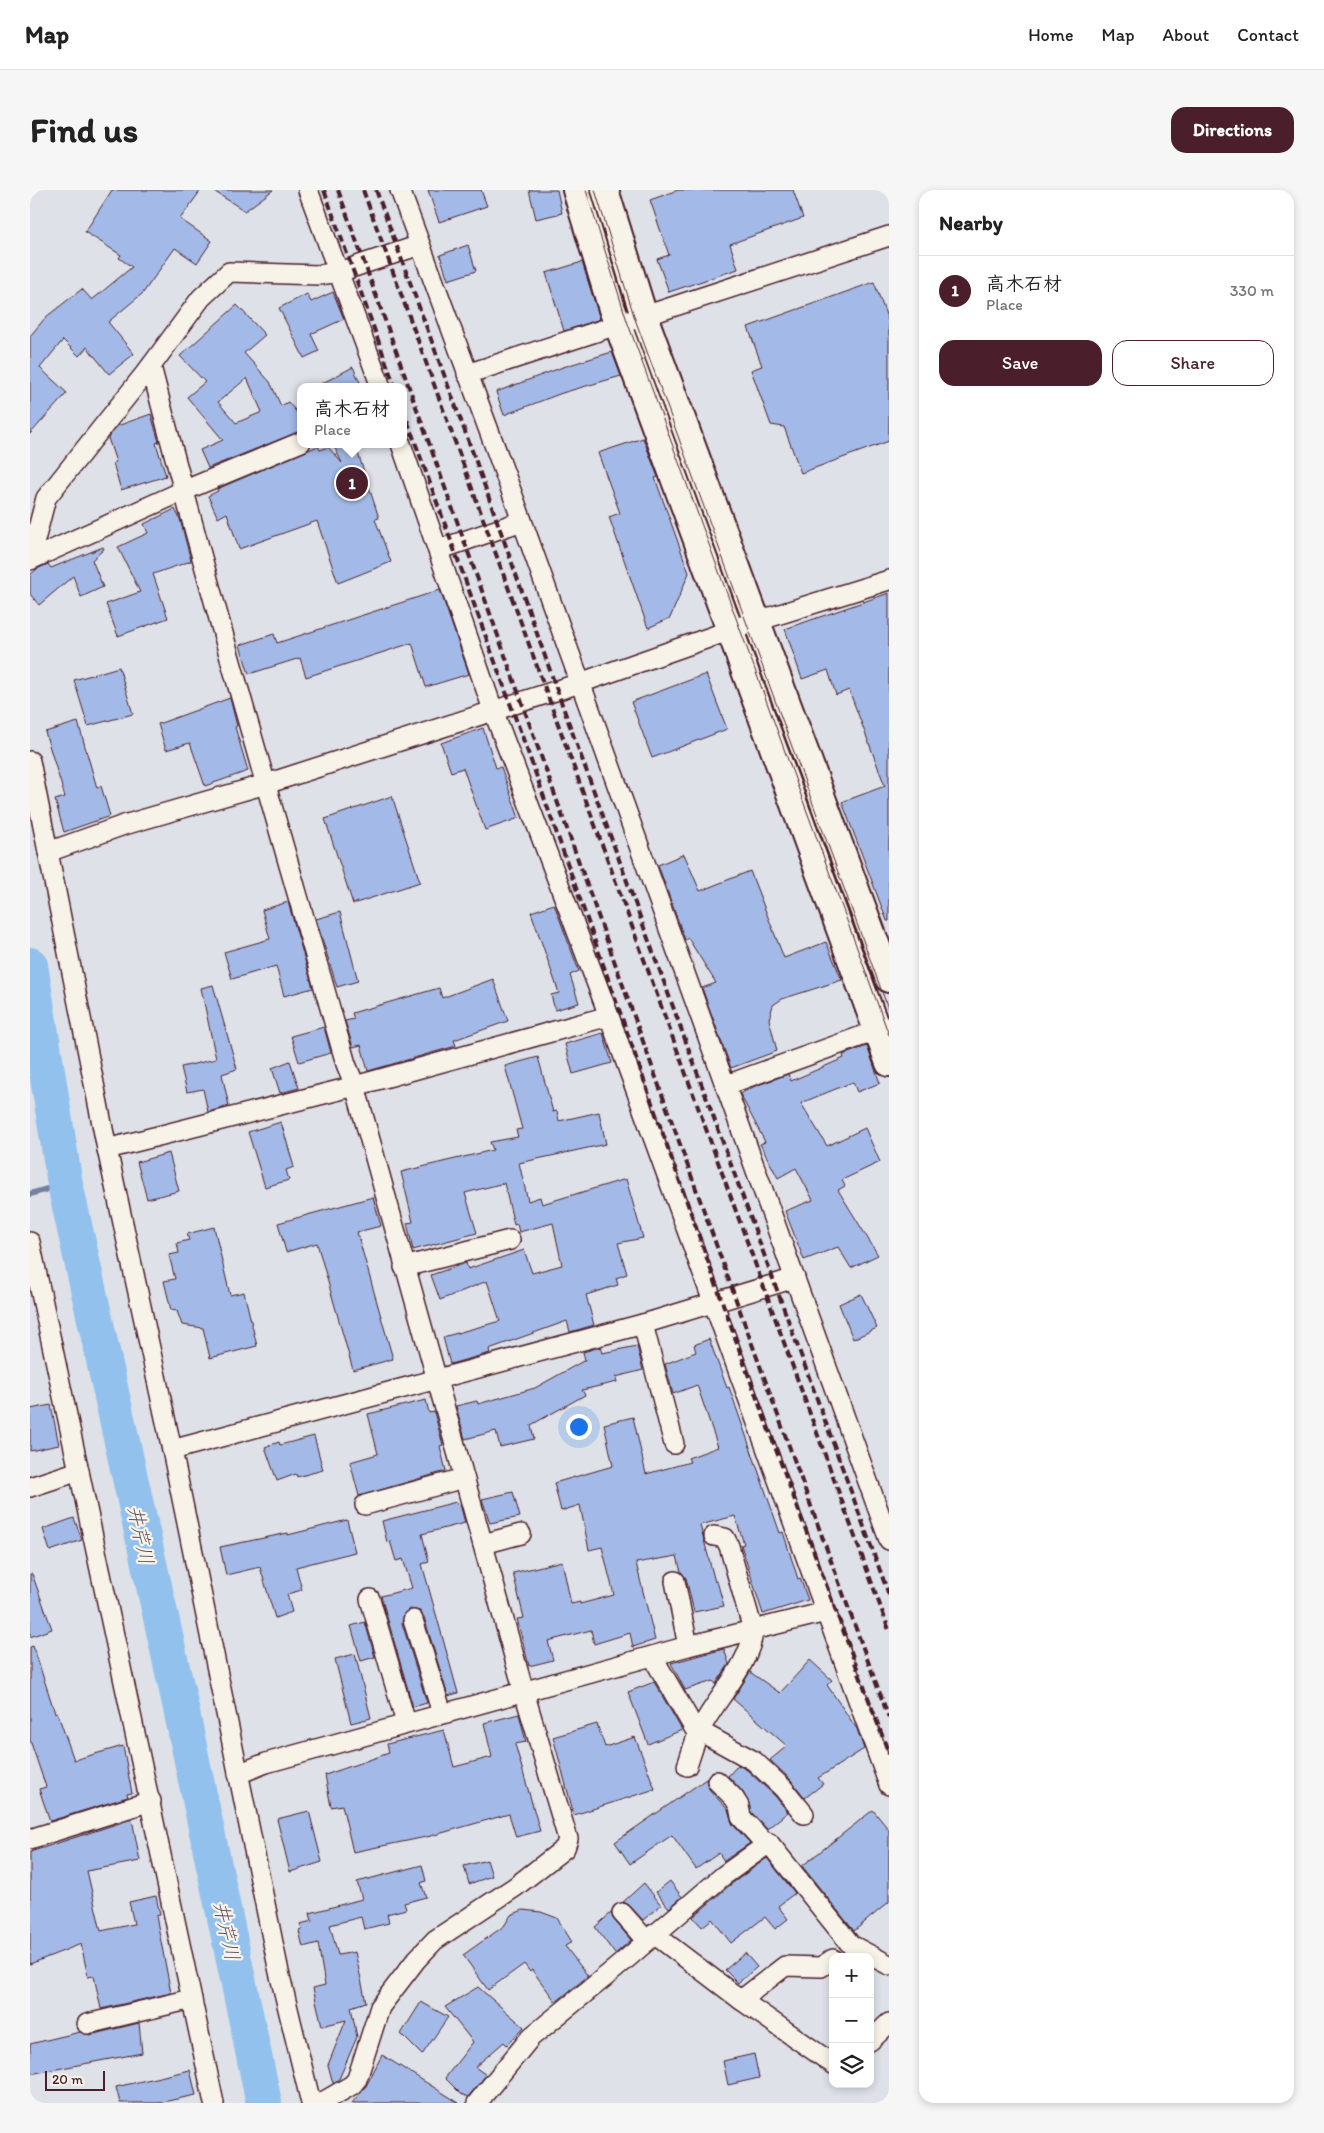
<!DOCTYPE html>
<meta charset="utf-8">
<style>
body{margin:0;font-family:Itim,"Klee One",sans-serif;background:#f6f6f6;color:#222}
.controls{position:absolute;right:15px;bottom:15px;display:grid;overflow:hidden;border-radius:10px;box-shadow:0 2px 8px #0003}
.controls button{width:45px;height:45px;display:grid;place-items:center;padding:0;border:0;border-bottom:1px solid #e0e0e0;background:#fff;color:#222;font:25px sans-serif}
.scale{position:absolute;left:15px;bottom:12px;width:60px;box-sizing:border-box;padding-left:5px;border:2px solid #4a1f2b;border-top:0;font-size:14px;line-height:18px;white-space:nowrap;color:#4a1f2b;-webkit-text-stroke:4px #f7f3e8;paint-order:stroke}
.you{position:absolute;left:548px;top:1236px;width:18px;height:18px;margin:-12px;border:4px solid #fff;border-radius:50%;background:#1a73e8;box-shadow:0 0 0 8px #1a73e833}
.badge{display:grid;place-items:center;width:32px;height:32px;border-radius:50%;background:#4a1f2b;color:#fff;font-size:16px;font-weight:700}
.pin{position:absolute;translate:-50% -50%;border:2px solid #fff;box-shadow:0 1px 5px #0006}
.popup{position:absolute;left:267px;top:193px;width:110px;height:65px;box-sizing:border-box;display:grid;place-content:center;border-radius:10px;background:#fff;filter:drop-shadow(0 1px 4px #0005);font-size:16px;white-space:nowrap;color:#767676}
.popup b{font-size:19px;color:#222}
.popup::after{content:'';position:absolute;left:50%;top:100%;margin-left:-10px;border:10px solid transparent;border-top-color:#fff}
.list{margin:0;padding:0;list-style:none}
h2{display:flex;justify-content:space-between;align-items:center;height:65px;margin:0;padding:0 20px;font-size:21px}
h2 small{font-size:16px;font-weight:400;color:#767676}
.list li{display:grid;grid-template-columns:32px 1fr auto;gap:15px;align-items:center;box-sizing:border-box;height:70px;padding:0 20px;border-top:1px solid #e0e0e0}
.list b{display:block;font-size:19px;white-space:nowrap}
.list p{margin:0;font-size:16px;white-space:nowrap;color:#767676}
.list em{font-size:16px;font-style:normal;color:#767676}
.actions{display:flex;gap:10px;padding:15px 20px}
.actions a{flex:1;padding:11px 0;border:1px solid #4a1f2b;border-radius:15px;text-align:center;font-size:18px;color:#4a1f2b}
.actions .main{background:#4a1f2b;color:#fff}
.icon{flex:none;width:28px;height:28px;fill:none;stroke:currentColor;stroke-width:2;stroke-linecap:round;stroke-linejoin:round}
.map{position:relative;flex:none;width:859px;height:1913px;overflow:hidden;border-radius:15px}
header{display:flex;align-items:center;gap:30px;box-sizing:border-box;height:70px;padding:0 25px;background:#fff;border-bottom:1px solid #e0e0e0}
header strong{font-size:24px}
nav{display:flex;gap:28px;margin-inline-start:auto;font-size:18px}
.intro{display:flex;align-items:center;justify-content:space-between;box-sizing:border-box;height:120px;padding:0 30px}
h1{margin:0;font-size:35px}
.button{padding:12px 22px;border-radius:15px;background:#4a1f2b;color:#fff;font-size:18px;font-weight:700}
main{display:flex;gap:30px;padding:0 30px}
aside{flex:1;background:#fff;border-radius:15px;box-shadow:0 2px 8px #0003}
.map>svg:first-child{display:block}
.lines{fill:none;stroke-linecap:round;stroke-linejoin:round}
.stream{stroke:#75809f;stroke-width:6}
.river{stroke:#92c1ed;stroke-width:36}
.building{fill:#a3bae8;stroke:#4a1f2b;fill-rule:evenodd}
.street-casing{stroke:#4a1f2b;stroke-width:22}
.secondary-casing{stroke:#4a1f2b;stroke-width:30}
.street{stroke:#f7f3e8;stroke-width:19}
.secondary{stroke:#f7f3e8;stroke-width:26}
.tram{stroke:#4a1f2b;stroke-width:1}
.rail{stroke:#4a1f2b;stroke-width:4;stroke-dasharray:8 4;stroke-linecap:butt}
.labels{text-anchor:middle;stroke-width:4.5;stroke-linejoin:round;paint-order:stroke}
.water-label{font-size:20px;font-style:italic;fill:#605065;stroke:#f7f3e8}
</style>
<header>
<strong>Map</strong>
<nav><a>Home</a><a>Map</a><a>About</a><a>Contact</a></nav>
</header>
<div class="intro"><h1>Find us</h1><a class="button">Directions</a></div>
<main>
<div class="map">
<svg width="859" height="1913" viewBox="0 0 859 1913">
<rect width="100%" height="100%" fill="#dee2e8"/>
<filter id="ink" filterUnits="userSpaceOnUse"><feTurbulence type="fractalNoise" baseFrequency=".02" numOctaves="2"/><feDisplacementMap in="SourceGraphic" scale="10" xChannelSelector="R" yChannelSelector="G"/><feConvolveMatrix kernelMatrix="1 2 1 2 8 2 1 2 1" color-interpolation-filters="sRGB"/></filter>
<g filter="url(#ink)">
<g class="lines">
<!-- stream -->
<path class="stream" d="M 0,1004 L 35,994"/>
<!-- river -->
<path class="river" d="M 0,775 L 35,994 L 149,1509 L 234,1913"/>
</g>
<!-- building -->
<g class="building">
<path d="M 82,0 L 171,0 L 150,29 L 182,51 L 167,73 L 145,58 L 113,103 L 78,132 L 104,164 L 79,184 L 57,157 L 49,166 L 33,150 L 10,178 L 37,203 L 0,244 L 0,146 L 16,127 L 52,99 L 62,110 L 102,77 L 89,68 L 91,65 L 55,42 Z"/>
<path d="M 182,0 L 243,0 L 215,21 Z"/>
<path d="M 398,0 L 451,0 L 457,16 L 409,32 Z"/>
<path d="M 499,0 L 527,0 L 532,23 L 506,29 Z"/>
<path d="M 648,0 L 763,0 L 773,28 L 700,54 L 708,79 L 639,102 L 627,69 L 639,65 L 620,10 Z"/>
<path d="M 438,55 L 446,81 L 418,90 L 410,65 Z"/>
<path d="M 552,72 L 570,129 L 534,141 L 516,83 Z"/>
<path d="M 844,92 L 859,133 L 859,251 L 771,283 L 754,237 L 741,235 L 721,180 L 732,176 L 718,137 Z"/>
<path d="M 303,102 L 314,129 L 281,144 L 289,161 L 274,168 L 249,118 L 277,104 L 281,112 Z"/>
<path d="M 207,115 L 235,145 L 214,163 L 240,192 L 251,216 L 258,212 L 271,227 L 271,241 L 178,278 L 170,260 L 193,250 L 157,207 L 175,192 L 150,166 ZM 217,188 L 232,222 L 206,233 L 188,212 Z"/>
<path d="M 582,162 L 591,186 L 532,203 L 474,225 L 466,202 L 533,177 Z"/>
<path d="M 323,177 L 332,197 L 285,197 Z"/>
<path d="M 121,224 L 129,252 L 126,253 L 136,286 L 91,300 L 83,273 L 86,272 L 78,248 L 87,236 Z"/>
<path d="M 613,248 L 628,287 L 625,288 L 659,383 L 640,428 L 618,438 L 579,327 L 590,323 L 568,263 Z"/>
<path d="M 303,254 L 325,254 L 349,328 L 345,329 L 361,372 L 308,393 L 287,331 L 209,359 L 197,323 L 188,328 L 178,306 L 188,301 L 187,299 L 288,256 L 290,260 L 298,257 L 312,273 Z"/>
<path d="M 145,319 L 150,329 L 161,371 L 123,384 L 138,428 L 88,446 L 76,414 L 110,402 L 88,357 L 118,343 L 114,334 Z"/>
<path d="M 73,357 L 74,359 L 62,370 L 73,397 L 51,407 L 43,386 L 9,415 L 0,404 L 0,385 L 7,379 L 18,374 L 21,378 Z"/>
<path d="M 410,400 L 439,484 L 396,497 L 382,453 L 276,487 L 270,468 L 219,484 L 210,455 L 244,444 L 247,453 Z"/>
<path d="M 859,403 L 859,731 L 857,731 L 812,612 L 855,596 L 819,500 L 806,505 L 798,480 L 772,489 L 755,439 Z"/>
<path d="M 89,477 L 103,524 L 58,536 L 44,490 Z"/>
<path d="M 676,484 L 697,539 L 622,568 L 601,512 Z"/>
<path d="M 200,508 L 207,536 L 205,537 L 218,581 L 175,596 L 160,553 L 136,560 L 128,534 Z"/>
<path d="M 48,532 L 67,598 L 71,596 L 80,626 L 34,642 L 25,610 L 35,607 L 15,542 Z"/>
<path d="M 453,538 L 466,578 L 471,577 L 489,628 L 455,640 L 433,578 L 421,582 L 411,553 Z"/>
<path d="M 362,606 L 390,692 L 323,714 L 295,629 Z"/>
<path d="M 654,664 L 670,701 L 720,681 L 754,768 L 796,752 L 812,790 L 752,809 L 743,815 L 739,829 L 747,861 L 701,878 L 672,798 L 686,793 L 658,748 L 655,750 L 628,675 Z"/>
<path d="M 258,712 L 283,798 L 254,806 L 246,776 L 202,789 L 194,762 L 240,749 L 232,720 Z"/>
<path d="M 524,714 L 549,781 L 540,785 L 549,813 L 525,820 L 521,805 L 529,803 L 501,722 Z"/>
<path d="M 310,722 L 328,791 L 307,797 L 286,729 Z"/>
<path d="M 463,789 L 478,831 L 424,850 L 426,856 L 338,881 L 331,855 L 323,857 L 315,831 L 324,829 L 322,823 L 409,798 L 412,808 Z"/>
<path d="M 183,795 L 207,879 L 192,884 L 199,916 L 178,922 L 173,899 L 157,902 L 151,877 L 186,869 L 171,798 Z"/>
<path d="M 294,837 L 301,863 L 269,872 L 261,846 Z"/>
<path d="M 573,843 L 582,873 L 543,884 L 535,854 Z"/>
<path d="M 837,856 L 850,893 L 827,902 L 823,892 L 771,913 L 797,956 L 835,938 L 850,972 L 812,990 L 815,996 L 808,1000 L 848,1065 L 821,1078 L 808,1057 L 774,1070 L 755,1021 L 783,1010 L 766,978 L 748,988 L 730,954 L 735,952 L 710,904 L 723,897 L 758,884 L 761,891 L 814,868 L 813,865 Z"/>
<path d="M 508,867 L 523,922 L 527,921 L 529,931 L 569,922 L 576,954 L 489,973 L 498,1011 L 510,1007 L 512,1014 L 596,989 L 613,1048 L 588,1053 L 597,1084 L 586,1088 L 588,1095 L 556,1105 L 564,1135 L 540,1142 L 537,1131 L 459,1159 L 460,1163 L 420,1174 L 413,1147 L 470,1131 L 457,1091 L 410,1110 L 401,1085 L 436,1073 L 438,1079 L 494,1060 L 502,1083 L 532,1075 L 523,1033 L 489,1042 L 487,1034 L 484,1035 L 474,993 L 435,1003 L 447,1043 L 383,1060 L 377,1033 L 383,1032 L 371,982 L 463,960 L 460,952 L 488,947 L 486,940 L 492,939 L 475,876 Z"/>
<path d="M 260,871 L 269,898 L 250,903 L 242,878 Z"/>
<path d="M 251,932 L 264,977 L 256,980 L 259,990 L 235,997 L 218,942 Z"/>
<path d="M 139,963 L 149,1001 L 117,1009 L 107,972 Z"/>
<path d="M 343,1007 L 351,1036 L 327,1042 L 363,1169 L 323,1180 L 287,1053 L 256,1062 L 248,1033 Z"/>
<path d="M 184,1037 L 200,1105 L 214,1102 L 227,1156 L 180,1168 L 173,1138 L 152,1135 L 147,1121 L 141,1120 L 134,1091 L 145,1089 L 139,1065 L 149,1063 L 147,1053 L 159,1050 L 157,1044 Z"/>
<path d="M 831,1104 L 847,1138 L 823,1149 L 809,1114 Z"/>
<path d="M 679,1149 L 697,1198 L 699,1197 L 750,1343 L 753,1342 L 768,1389 L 770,1388 L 778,1410 L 733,1424 L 711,1355 L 714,1354 L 705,1326 L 670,1335 L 685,1392 L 687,1391 L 694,1416 L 664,1422 L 656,1388 L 651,1382 L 647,1366 L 606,1373 L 625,1450 L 603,1457 L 600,1443 L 564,1454 L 561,1440 L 518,1451 L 523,1470 L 499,1476 L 487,1429 L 494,1428 L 483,1383 L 532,1371 L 541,1414 L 550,1412 L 550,1414 L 584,1405 L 572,1357 L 559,1360 L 550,1315 L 531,1321 L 524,1293 L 583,1276 L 574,1234 L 603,1227 L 616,1284 L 660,1272 L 658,1268 L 688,1257 L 667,1195 L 643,1204 L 635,1174 L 666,1162 L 664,1155 Z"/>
<path d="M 607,1156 L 613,1180 L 586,1187 L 587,1192 L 552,1200 L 555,1205 L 501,1235 L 504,1249 L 470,1257 L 466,1241 L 435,1249 L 426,1216 L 447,1211 L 448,1214 L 505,1198 L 555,1170 L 553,1162 L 570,1157 L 572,1163 Z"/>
<path d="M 396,1210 L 399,1223 L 404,1222 L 413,1255 L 410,1256 L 416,1281 L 329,1306 L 320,1272 L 348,1264 L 338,1224 Z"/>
<path d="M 21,1215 L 29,1255 L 0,1261 L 0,1219 Z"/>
<path d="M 284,1246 L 293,1280 L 267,1287 L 266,1284 L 247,1291 L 235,1257 L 249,1252 L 250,1255 Z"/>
<path d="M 483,1302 L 490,1327 L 460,1333 L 452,1309 Z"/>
<path d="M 426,1312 L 427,1315 L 430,1314 L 435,1333 L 392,1344 L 399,1372 L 392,1374 L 428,1503 L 418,1506 L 394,1427 L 390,1421 L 380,1419 L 374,1423 L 372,1433 L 397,1513 L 383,1517 L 351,1406 L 382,1398 L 373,1369 L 366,1371 L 360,1351 L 357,1352 L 352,1331 Z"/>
<path d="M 44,1328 L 52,1350 L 20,1361 L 13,1339 Z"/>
<path d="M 317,1330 L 325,1362 L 266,1377 L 272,1400 L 257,1404 L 262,1422 L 245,1428 L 230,1377 L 196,1385 L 190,1357 L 258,1343 L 258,1345 Z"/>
<path d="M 0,1384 L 2,1384 L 22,1439 L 0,1447 Z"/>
<path d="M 335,1432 L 345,1467 L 331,1471 L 321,1436 Z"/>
<path d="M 3,1456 L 25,1523 L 27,1522 L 44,1570 L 93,1556 L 102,1603 L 97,1604 L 98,1607 L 20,1631 L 9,1599 L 16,1597 L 0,1550 L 0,1457 Z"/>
<path d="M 694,1459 L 699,1474 L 686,1494 L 683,1491 L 655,1500 L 641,1473 Z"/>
<path d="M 325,1464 L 341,1528 L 321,1533 L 305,1469 Z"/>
<path d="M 780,1470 L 802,1490 L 797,1495 L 827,1539 L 834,1559 L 788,1588 L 793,1594 L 775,1608 L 761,1590 L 740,1570 L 757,1556 L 703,1509 L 720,1482 L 750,1503 Z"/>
<path d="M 624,1492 L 652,1540 L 618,1554 L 598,1502 Z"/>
<path d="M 489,1524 L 496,1552 L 485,1554 L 510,1641 L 486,1647 L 479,1624 L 401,1646 L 323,1662 L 312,1615 L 301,1617 L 295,1585 L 359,1563 L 357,1554 L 414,1540 L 424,1577 L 462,1567 L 454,1533 Z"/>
<path d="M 567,1534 L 575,1557 L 605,1547 L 625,1599 L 544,1625 L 523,1547 Z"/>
<path d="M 708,1575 L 717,1580 L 745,1606 L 758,1622 L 737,1639 L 721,1622 L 713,1602 L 698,1586 Z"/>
<path d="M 676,1589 L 679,1599 L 698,1620 L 703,1635 L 720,1653 L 694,1671 L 689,1663 L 666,1679 L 642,1645 L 600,1674 L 585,1652 Z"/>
<path d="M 843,1620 L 859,1640 L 859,1712 L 824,1741 L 772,1676 Z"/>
<path d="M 279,1621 L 292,1672 L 260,1682 L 247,1629 Z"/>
<path d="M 102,1629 L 110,1671 L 57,1681 L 71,1741 L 104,1734 L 99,1712 L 126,1706 L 130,1725 L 126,1726 L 141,1803 L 71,1819 L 64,1786 L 58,1787 L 51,1754 L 0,1774 L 0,1662 Z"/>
<path d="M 737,1668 L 765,1703 L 748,1716 L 758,1729 L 745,1739 L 735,1727 L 701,1753 L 682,1729 L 672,1737 L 663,1727 L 700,1695 Z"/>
<path d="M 457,1670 L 462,1686 L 439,1694 L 434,1676 Z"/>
<path d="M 392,1675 L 396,1691 L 391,1693 L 396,1707 L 374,1713 L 376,1719 L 357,1724 L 359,1733 L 334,1739 L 331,1727 L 300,1735 L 308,1765 L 325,1762 L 336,1812 L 321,1817 L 327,1847 L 309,1889 L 303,1893 L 298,1875 L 316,1830 L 292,1836 L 283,1798 L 295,1795 L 288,1753 L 273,1757 L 269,1741 L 272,1740 L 270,1734 L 282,1731 L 280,1723 L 332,1709 L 327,1692 Z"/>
<path d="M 640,1691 L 652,1707 L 639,1718 L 626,1702 Z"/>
<path d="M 614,1693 L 631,1715 L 613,1730 L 600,1716 L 593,1712 Z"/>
<path d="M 493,1720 L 511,1722 L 527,1728 L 542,1752 L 535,1756 L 558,1786 L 526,1812 L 502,1780 L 500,1782 L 494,1774 L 458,1800 L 433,1765 L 474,1736 L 481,1725 Z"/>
<path d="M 581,1723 L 584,1730 L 601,1750 L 585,1764 L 565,1737 Z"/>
<path d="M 715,1763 L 727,1777 L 708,1793 L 695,1780 Z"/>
<path d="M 448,1797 L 494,1837 L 477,1855 L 474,1852 L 445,1877 L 456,1885 L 438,1907 L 431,1904 L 415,1888 L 443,1852 L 415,1817 Z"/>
<path d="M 391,1812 L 418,1827 L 392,1865 L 371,1844 Z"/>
<path d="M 109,1833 L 112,1863 L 0,1884 L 0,1854 L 50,1842 L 60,1845 Z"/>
<path d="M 724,1864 L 729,1888 L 698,1895 L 693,1871 Z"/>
<path d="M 352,1865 L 429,1913 L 322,1913 L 336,1896 Z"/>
<path d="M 160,1880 L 166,1905 L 128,1913 L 90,1913 L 86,1897 Z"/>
</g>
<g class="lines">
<!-- street casing -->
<g class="street-casing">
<g id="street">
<path d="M 278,0 L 351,197"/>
<path d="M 370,0 L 482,303 L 859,1350"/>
<path d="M 121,176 C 181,410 250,642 316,874 L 325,896 L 494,1502 L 538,1649 L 535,1658 L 485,1697 L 405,1750 L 386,1770 L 350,1817 L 327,1889 L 322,1895 L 291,1913"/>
<path d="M 437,184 L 859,46"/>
<path d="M 371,254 L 463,520 L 579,826 L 859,1595"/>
<path d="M 408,360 L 492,331"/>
<path d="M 0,369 L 16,308 L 121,176 L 171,108 L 199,82 L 289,85 L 309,82 L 390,55"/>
<path d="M 0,370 L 153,301 L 271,252"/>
<path d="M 0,571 L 77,959 L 142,1260 L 249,1782 L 281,1913"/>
<path d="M 18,662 L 94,635 L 236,594 L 550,493 L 718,434 L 859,390"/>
<path d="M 696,895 L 857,837"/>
<path d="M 77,959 L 325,896 L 579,826"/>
<path d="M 0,1052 L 184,1913"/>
<path d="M 374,1077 L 480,1050"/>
<path d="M 613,1134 L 644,1254"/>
<path d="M 142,1260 L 613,1134 L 765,1088"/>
<path d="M 0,1297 L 49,1281"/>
<path d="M 335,1315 L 434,1288"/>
<path d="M 453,1354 L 491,1344"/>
<path d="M 645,1391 L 658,1456"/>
<path d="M 340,1409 L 376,1533"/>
<path d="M 383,1430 L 412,1523"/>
<path d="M 625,1467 L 628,1476 L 664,1538 L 724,1571 L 753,1598 L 774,1624"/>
<path d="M 657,1576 C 661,1565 664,1553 669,1542 C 683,1512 722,1473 723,1440 L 699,1356 L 695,1348 L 684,1346"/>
<path d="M 208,1584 L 236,1573 L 658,1456 L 796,1422"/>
<path d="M 687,1591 L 704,1608 L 709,1616 L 711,1627 L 732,1650 L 739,1653 L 821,1755 L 859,1775"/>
<path d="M 0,1649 L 121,1611"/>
<path d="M 592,1723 L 616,1750"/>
<path d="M 624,1744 L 711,1810 L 803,1874"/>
<path d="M 711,1810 L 755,1776 L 791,1777 L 803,1769"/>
<path d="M 57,1834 L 162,1809"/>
<path d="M 840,1851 L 859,1833"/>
<path d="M 447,1913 L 501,1847 L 586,1778 L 693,1686 L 739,1653"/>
</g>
</g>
<!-- secondary casing -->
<g class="secondary-casing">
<g id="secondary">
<path d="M 546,0 L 582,119 L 859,873"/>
<path d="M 575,0 L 614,126 L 859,789"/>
</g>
</g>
<!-- street -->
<use href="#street" class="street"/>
<!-- secondary -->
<use href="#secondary" class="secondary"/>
<!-- tram -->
<g class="tram">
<path d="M 556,0 L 597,131 L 859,845"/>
<path d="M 565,0 L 605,129 L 859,821"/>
</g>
<!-- rail -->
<g class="rail">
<path d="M 294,0 L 365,197"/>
<path d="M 308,0 C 492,509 671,1021 859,1528"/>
<path d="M 333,0 L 859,1440"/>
<path d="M 346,0 L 444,266 L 533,517 L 859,1405"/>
<path d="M 373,219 L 504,579 L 715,1176 L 859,1564"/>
</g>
</g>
</g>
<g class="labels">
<!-- water labels -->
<g class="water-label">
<text transform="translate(111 1345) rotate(78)" y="7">井芹川</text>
<text transform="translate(197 1741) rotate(78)" y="7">井芹川</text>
</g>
</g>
</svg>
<div class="controls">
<button>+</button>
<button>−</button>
<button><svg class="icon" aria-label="layers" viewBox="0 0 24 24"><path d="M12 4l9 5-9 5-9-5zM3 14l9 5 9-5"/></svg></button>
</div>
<div class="scale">20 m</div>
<div class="you"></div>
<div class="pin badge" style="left:322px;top:293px">1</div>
<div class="popup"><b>高木石材</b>Place</div>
</div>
<aside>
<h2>Nearby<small></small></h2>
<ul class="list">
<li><span class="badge">1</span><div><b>高木石材</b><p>Place</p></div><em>330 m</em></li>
</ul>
<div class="actions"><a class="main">Save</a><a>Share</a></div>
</aside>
</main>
